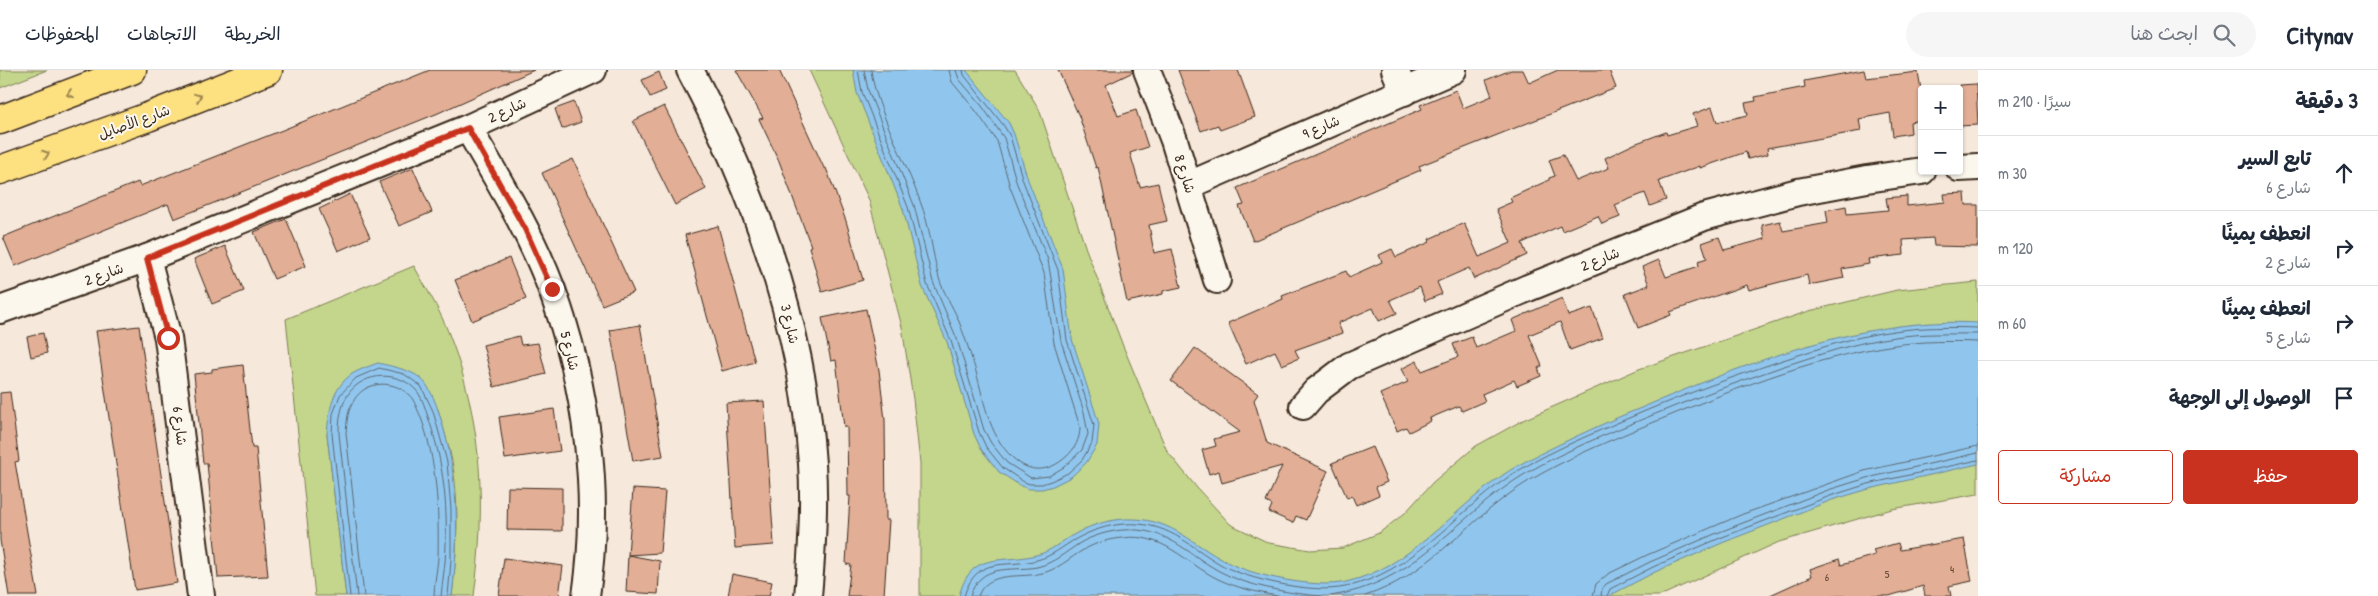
<!DOCTYPE html>
<html lang="ar">
<meta charset="utf-8">
<style>
body{margin:0;font-family:"Patrick Hand","Playpen Sans Arabic",sans-serif;background:#f6f6f7;color:#1f2937;direction:rtl}
.controls{position:absolute;right:15px;top:15px;display:grid;overflow:hidden;border-radius:5px;box-shadow:0 1px 4px #0004}
.controls button{width:45px;height:45px;display:grid;place-items:center;padding:0;border:0;border-bottom:1px solid #e0e1e3;background:#fff;color:#1f2937;font:25px sans-serif}
.stop{position:absolute;width:15px;height:15px;margin:-11px;border:4px solid #c8321e;border-radius:50%;background:#fff}
.stop.end{background:#c8321e;border-color:#fff;box-shadow:0 1px 5px #0008}
.list{margin:0;padding:0;list-style:none}
h2{display:flex;justify-content:space-between;align-items:center;height:65px;margin:0;padding:0 20px;font-size:21px}
h2 small{font-size:16px;font-weight:400;color:#747a83}
.list li{display:grid;grid-template-columns:32px 1fr auto;gap:15px;align-items:center;box-sizing:border-box;height:75px;padding:0 20px;border-top:1px solid #e0e1e3}
.list b{display:block;font-size:19px;white-space:nowrap}
.list p{margin:0;font-size:16px;white-space:nowrap;color:#747a83}
.list em{font-size:16px;font-style:normal;color:#747a83}
.actions{display:flex;gap:10px;padding:15px 20px}
.actions a{flex:1;padding:11px 0;border:1px solid #c8321e;border-radius:5px;text-align:center;font-size:18px;color:#c8321e}
.actions .main{background:#c8321e;color:#fff}
.icon{flex:none;width:28px;height:28px;fill:none;stroke:currentColor;stroke-width:2;stroke-linecap:round;stroke-linejoin:round}
.map{position:relative;flex:none;width:1978px;height:526px;overflow:hidden;direction:ltr}
header{display:flex;align-items:center;gap:30px;box-sizing:border-box;height:70px;padding:0 25px;background:#fff;border-bottom:1px solid #e0e1e3}
header strong{font-size:24px}
nav{display:flex;gap:28px;margin-inline-start:auto;font-size:18px}
.search{width:350px;height:45px;background:#f6f6f7;display:flex;align-items:center;gap:12px;box-sizing:border-box;padding:0 18px;border-radius:28px;color:#747a83;font-size:19px}
main{display:flex}
aside{flex:1;background:#fff}
.map>svg:first-child{display:block}
.green{fill:#c3d68b;stroke:#7f8054}
.water{fill:#90c6ee;stroke:#6e889b}
.lines{fill:none;stroke-linecap:round;stroke-linejoin:round}
.shore{stroke:#5d6871;stroke-width:1}
.building{fill:#e2ae95;stroke:#3b2a1e}
.minor-casing{stroke:#3b2a1e;stroke-width:30}
.major-casing{stroke:#3b2a1e;stroke-width:31}
.minor{stroke:#fbf7ec;stroke-width:26}
.major{stroke:#fde080;stroke-width:28}
.oneway{stroke:#9c854f}
.route{stroke:#c8321e;stroke-width:6}
.labels{text-anchor:middle;stroke-width:4;stroke-linejoin:round;paint-order:stroke}
.number-label{font-size:11px;fill:#654b3c}
.street-label{font-size:14px;fill:#3b2a1e;stroke:#fbf7ec}
</style>
<header>
<strong>Citynav</strong>
<div class="search"><svg class="icon" aria-label="search" viewBox="0 0 24 24"><circle cx="10" cy="10" r="6"/><path d="M15 15l6 6"/></svg>ابحث هنا</div>
<nav><a>الخريطة</a><a>الاتجاهات</a><a>المحفوظات</a></nav>
</header>
<main>
<aside>
<h2>3 دقيقة<small>سيرًا · 210 m</small></h2>
<ul class="list">
<li><svg class="icon" aria-label="ahead" viewBox="0 0 24 24"><path d="M12 20V5M6 11l6-6 6 6"/></svg><div><b>تابع السير</b><p>شارع 6</p></div><em>30 m</em></li>
<li><svg class="icon" aria-label="right" viewBox="0 0 24 24"><path d="M7 20v-9h11M14 6l5 5-5 5"/></svg><div><b>انعطف يمينًا</b><p>شارع 2</p></div><em>120 m</em></li>
<li><svg class="icon" aria-label="right" viewBox="0 0 24 24"><path d="M7 20v-9h11M14 6l5 5-5 5"/></svg><div><b>انعطف يمينًا</b><p>شارع 5</p></div><em>60 m</em></li>
<li><svg class="icon" aria-label="arrive" viewBox="0 0 24 24"><path d="M6 21V4h12l-3 4 3 4H6"/></svg><div><b>الوصول إلى الوجهة</b></div></li>
</ul>
<div class="actions"><a class="main">حفظ</a><a>مشاركة</a></div>
</aside>
<div class="map">
<svg width="1978" height="526" viewBox="0 0 1978 526">
<rect width="100%" height="100%" fill="#f6e8db"/>
<filter id="ink" filterUnits="userSpaceOnUse"><feTurbulence type="fractalNoise" baseFrequency=".02" numOctaves="2"/><feDisplacementMap in="SourceGraphic" scale="10" xChannelSelector="R" yChannelSelector="G"/><feConvolveMatrix kernelMatrix="1 2 1 2 8 2 1 2 1" color-interpolation-filters="sRGB"/></filter>
<g filter="url(#ink)">
<!-- green -->
<g class="green">
<path d="M 0,0 L 47,0 L 0,18 Z"/>
<path d="M 809,0 L 1015,0 L 1039,39 L 1086,179 L 1123,276 L 1167,381 L 1197,418 L 1230,454 L 1269,473 L 1310,480 L 1343,478 L 1379,463 L 1405,443 L 1433,412 L 1476,376 L 1523,350 L 1639,299 L 1809,241 L 1897,220 L 1978,212 L 1978,424 L 1892,439 L 1779,472 L 1660,526 L 920,526 L 920,393 L 913,329 L 902,257 L 869,130 Z"/>
<path d="M 414,196 C 426,218 440,240 449,264 C 483,351 486,435 474,526 L 452,526 C 457,482 460,435 452,391 C 449,374 442,356 438,339 L 327,364 L 346,526 L 315,526 L 286,249 Z"/>
</g>
<!-- water -->
<g class="water">
<path d="M 853,0 L 966,0 L 1009,53 L 1014,64 L 1028,110 L 1063,199 L 1072,269 L 1099,354 L 1097,375 L 1086,393 L 1071,407 L 1053,416 L 1042,419 L 1029,419 L 1021,416 L 999,402 L 981,379 L 974,364 L 947,272 L 922,216 L 903,139 L 857,23 Z"/>
<path d="M 1978,253 L 1978,394 L 1869,419 L 1832,430 L 1722,473 L 1655,502 L 1609,526 L 959,526 C 971,480 1000,494 1036,485 C 1051,482 1061,471 1075,464 C 1092,454 1114,448 1134,449 C 1172,450 1194,475 1225,491 C 1252,506 1316,519 1346,512 C 1411,497 1451,441 1503,405 C 1520,393 1540,384 1558,375 C 1585,362 1613,349 1641,338 C 1745,294 1863,246 1978,253 Z"/>
<path d="M 378,293 C 394,297 416,300 426,314 C 434,326 439,342 443,356 C 459,413 459,468 452,526 L 346,526 L 327,364 C 329,341 332,318 352,304 C 360,299 370,296 378,293 Z"/>
</g>
<g class="lines">
<!-- shore -->
<g class="shore">
<path d="M 858,0 L 862,22 L 908,137 L 927,214 L 951,271 L 979,362 L 986,377 L 1003,398 L 1024,412 L 1030,414 L 1042,414 L 1051,411 L 1068,403 L 1082,390 L 1092,373 L 1094,355 L 1067,270 L 1058,200 L 1023,111 L 1010,66 L 1004,56 L 964,5 L 963,0"/>
<path d="M 864,0 L 868,20 L 914,135 L 933,212 L 957,269 L 984,360 L 991,373 L 1007,393 L 1031,408 L 1049,406 L 1064,397 L 1082,380 L 1088,364 L 1084,342 L 1061,271 L 1048,190 L 1017,114 L 1004,68 L 982,36 L 959,9 L 956,0"/>
<path d="M 871,0 C 876,39 906,92 920,131 C 930,156 932,182 939,208 C 943,222 952,235 958,249 C 964,264 969,280 974,295 C 984,327 987,364 1013,388 C 1030,404 1049,402 1066,387 C 1075,379 1080,369 1080,357 L 1054,273 L 1044,203 L 1010,117 L 997,71 L 976,41 L 952,12 L 949,0"/>
<path d="M 350,526 L 332,364 L 333,344 L 340,325 L 356,308 L 379,298 L 404,304 L 421,316 L 433,341 L 447,392 L 451,439 L 451,491 L 448,526"/>
<path d="M 357,526 L 339,364 C 339,352 340,341 345,330 C 357,303 396,298 416,320 C 421,325 425,337 427,344 C 444,391 449,442 445,492 C 444,503 442,515 441,526"/>
<path d="M 364,526 L 346,363 C 347,353 347,343 352,334 C 362,311 392,308 409,325 C 414,329 417,339 420,345 C 437,390 439,440 438,488 C 437,501 434,513 434,526"/>
<path d="M 964,526 C 977,484 1004,499 1037,490 C 1053,486 1063,476 1076,469 C 1090,461 1108,455 1124,454 C 1166,451 1187,474 1220,494 C 1247,510 1314,524 1345,517 C 1412,503 1453,445 1507,408 C 1544,383 1601,360 1643,342 C 1688,323 1733,307 1780,291 C 1817,279 1855,266 1894,261 C 1921,257 1950,257 1978,258"/>
<path d="M 970,526 C 981,492 1009,502 1037,497 C 1054,493 1066,482 1080,473 C 1092,466 1109,461 1123,460 C 1166,457 1185,482 1219,501 C 1246,516 1291,524 1322,526"/>
<path d="M 978,526 C 987,501 1017,508 1038,504 C 1057,501 1069,488 1085,479 C 1096,473 1109,469 1122,468 C 1163,462 1185,493 1218,509 C 1237,518 1256,522 1277,526"/>
<path d="M 1331,526 C 1412,514 1448,456 1511,413 C 1547,388 1602,366 1643,349 C 1689,330 1735,313 1781,297 C 1818,285 1856,272 1895,267 C 1922,263 1951,264 1978,264"/>
<path d="M 1365,526 C 1425,507 1464,455 1515,420 C 1551,395 1606,372 1647,355 C 1725,323 1811,287 1895,275 C 1922,271 1951,271 1978,272"/>
<path d="M 1593,526 L 1596,514 L 1608,504 L 1647,485 L 1743,444 L 1864,401 L 1978,376"/>
<path d="M 1601,526 L 1602,519 L 1606,514 L 1650,492 L 1717,463 L 1828,420 L 1867,408 L 1978,383"/>
<path d="M 1607,526 L 1610,519 L 1653,497 L 1720,468 L 1830,426 L 1868,414 L 1978,390"/>
</g>
</g>
<!-- building -->
<g class="building">
<path d="M 430,0 L 534,0 L 436,44 L 174,149 L 168,134 L 15,196 L 3,167 L 138,112 L 140,116 L 280,61 Z"/>
<path d="M 736,0 L 779,0 L 824,98 L 826,98 L 846,151 L 863,210 L 822,222 L 809,177 L 811,176 L 779,91 L 759,49 L 763,48 Z"/>
<path d="M 1058,0 L 1132,0 L 1133,2 L 1106,15 L 1118,46 L 1136,40 L 1148,77 L 1130,83 L 1140,117 L 1158,113 L 1167,151 L 1149,155 L 1154,183 L 1172,179 L 1181,217 L 1163,221 L 1163,224 L 1127,232 L 1098,97 L 1096,98 L 1079,46 Z"/>
<path d="M 1178,0 L 1238,0 L 1255,47 L 1220,60 L 1218,55 L 1201,61 Z"/>
<path d="M 1511,0 L 1523,0 L 1529,13 L 1558,0 L 1609,0 L 1616,18 L 1419,96 L 1421,100 L 1253,171 L 1239,136 L 1244,135 L 1237,118 L 1422,39 L 1420,35 L 1456,20 L 1463,38 L 1492,26 L 1486,10 Z"/>
<path d="M 1864,0 L 1866,8 L 1918,2 L 1922,25 L 1922,50 L 1910,52 L 1911,63 L 1893,66 L 1890,43 L 1859,49 L 1861,61 L 1767,78 L 1768,84 L 1748,89 L 1746,82 L 1700,98 L 1700,96 L 1659,111 L 1666,130 L 1650,136 L 1645,123 L 1615,135 L 1620,147 L 1602,154 L 1598,146 L 1562,161 L 1560,156 L 1522,173 L 1527,185 L 1492,201 L 1474,209 L 1469,198 L 1437,212 L 1442,224 L 1425,231 L 1420,217 L 1390,230 L 1397,243 L 1379,251 L 1373,238 L 1338,253 L 1342,263 L 1295,280 L 1299,288 L 1282,295 L 1275,281 L 1246,294 L 1228,253 L 1283,229 L 1282,226 L 1346,201 L 1349,207 L 1382,192 L 1379,185 L 1392,179 L 1396,187 L 1430,172 L 1429,169 L 1464,153 L 1479,187 L 1511,173 L 1496,139 L 1512,132 L 1510,128 L 1549,110 L 1549,108 L 1555,106 L 1549,90 L 1563,85 L 1576,111 L 1609,98 L 1605,88 L 1634,74 L 1666,62 L 1667,65 L 1697,56 L 1693,44 L 1712,37 L 1717,52 L 1748,45 L 1745,33 L 1756,31 L 1755,27 L 1805,17 L 1804,11 Z"/>
<path d="M 659,2 L 666,20 L 650,27 L 642,10 Z"/>
<path d="M 1976,14 L 1978,55 L 1959,56 L 1959,15 Z"/>
<path d="M 574,32 L 581,52 L 562,59 L 555,39 Z"/>
<path d="M 664,36 L 706,119 L 675,135 L 633,51 Z"/>
<path d="M 573,89 L 634,222 L 602,235 L 542,103 Z"/>
<path d="M 413,98 L 432,142 L 399,156 L 379,112 Z"/>
<path d="M 1965,123 L 1966,135 L 1978,135 L 1978,177 L 1934,176 L 1933,168 L 1903,170 L 1904,185 L 1868,189 L 1869,194 L 1842,199 L 1844,208 L 1809,215 L 1807,205 L 1749,220 L 1747,215 L 1670,242 L 1671,245 L 1638,258 L 1625,224 L 1649,215 L 1642,197 L 1659,190 L 1666,207 L 1699,196 L 1698,191 L 1707,188 L 1702,173 L 1719,167 L 1724,180 L 1765,169 L 1762,155 L 1780,151 L 1783,161 L 1828,153 L 1826,140 L 1846,136 L 1847,144 L 1888,140 L 1886,128 L 1907,126 L 1907,136 L 1945,132 L 1944,124 Z"/>
<path d="M 350,124 L 370,167 L 338,181 L 319,139 Z"/>
<path d="M 286,149 L 306,196 L 274,209 L 254,162 Z"/>
<path d="M 718,156 L 755,292 L 722,301 L 685,165 Z"/>
<path d="M 225,176 L 244,221 L 212,234 L 194,189 Z"/>
<path d="M 509,188 L 526,229 L 472,251 L 455,210 Z"/>
<path d="M 1562,228 L 1568,246 L 1592,238 L 1603,268 L 1570,280 L 1560,252 L 1529,265 L 1542,296 L 1538,298 L 1541,306 L 1517,316 L 1514,310 L 1482,324 L 1485,331 L 1462,341 L 1459,336 L 1430,348 L 1431,351 L 1409,362 L 1406,357 L 1397,361 L 1380,324 L 1408,312 L 1401,299 L 1417,291 L 1422,301 L 1458,287 L 1453,274 L 1472,267 L 1476,278 L 1516,261 L 1512,250 Z"/>
<path d="M 866,239 L 879,300 L 885,350 L 886,450 L 889,450 L 884,526 L 847,526 L 851,495 L 846,494 L 850,426 L 848,426 L 847,357 L 844,357 L 836,290 L 831,291 L 822,248 Z"/>
<path d="M 640,255 L 663,386 L 633,391 L 610,260 Z"/>
<path d="M 139,256 L 177,513 L 135,520 L 96,261 Z"/>
<path d="M 43,263 L 47,283 L 31,287 L 27,267 Z"/>
<path d="M 519,266 L 521,275 L 538,273 L 546,304 L 494,317 L 483,275 Z"/>
<path d="M 1195,278 L 1258,324 L 1254,330 L 1267,373 L 1328,401 L 1306,450 L 1296,446 L 1293,453 L 1269,442 L 1272,435 L 1266,432 L 1282,396 L 1222,413 L 1219,401 L 1209,404 L 1202,380 L 1216,376 L 1214,369 L 1240,362 L 1171,311 Z"/>
<path d="M 243,295 L 252,378 L 256,378 L 268,506 L 218,508 L 207,393 L 203,393 L 194,304 L 212,302 L 212,299 Z"/>
<path d="M 10,322 L 19,391 L 15,392 L 38,526 L 9,526 L 0,470 L 0,323 Z"/>
<path d="M 764,331 L 774,475 L 735,478 L 726,333 Z"/>
<path d="M 554,339 L 560,381 L 505,389 L 499,347 Z"/>
<path d="M 1372,377 L 1387,412 L 1376,417 L 1379,425 L 1356,435 L 1352,426 L 1347,428 L 1332,393 Z"/>
<path d="M 508,417 L 562,418 L 562,461 L 507,460 Z"/>
<path d="M 633,419 L 665,421 L 660,483 L 628,485 Z"/>
<path d="M 1964,469 L 1972,511 L 1949,516 L 1951,526 L 1925,526 L 1923,516 L 1889,526 L 1768,526 L 1812,506 L 1810,499 L 1839,489 L 1841,495 L 1875,485 L 1873,480 L 1898,473 L 1900,480 Z"/>
<path d="M 628,485 L 660,491 L 658,524 L 626,522 Z"/>
<path d="M 504,488 L 563,496 L 559,526 L 499,526 Z"/>
<path d="M 732,504 L 772,512 L 769,526 L 728,526 Z"/>
</g>
<g class="lines">
<!-- minor casing -->
<g class="minor-casing">
<g id="minor">
<path d="M 690,0 C 755,122 803,254 812,394 C 815,438 812,482 808,526"/>
<path d="M 1147,0 L 1174,70 L 1217,210"/>
<path d="M 1395,0 L 1404,22"/>
<path d="M 468,58 C 498,110 531,163 552,220 C 587,315 601,425 586,526"/>
<path d="M 1959,98 L 1978,97"/>
<path d="M 1189,115 L 1453,0"/>
<path d="M 147,188 L 168,268 L 201,526"/>
<path d="M 0,240 L 147,188 L 468,58 L 593,0"/>
<path d="M 1303,336 L 1316,321 L 1349,296 L 1528,218 L 1704,147 L 1798,122 L 1867,109 L 1922,101"/>
</g>
</g>
<!-- major casing -->
<g class="major-casing">
<g id="major">
<path d="M 0,50 L 132,0"/>
<path d="M 0,100 L 148,47 L 268,0"/>
</g>
</g>
<!-- minor -->
<use href="#minor" class="minor"/>
<!-- major -->
<use href="#major" class="major"/>
</g>
<!-- one-way arrows -->
<defs><path id="oneway-chevron" d="M-2-3.5L2.5 0L-2 3.5" fill="none" stroke-width="1.6" stroke-linecap="round" stroke-linejoin="round" transform="scale(1.25)"/></defs>
<g class="oneway">
<use href="#oneway-chevron" transform="translate(70 24) rotate(160)"/>
<use href="#oneway-chevron" transform="translate(198 27) rotate(-22)"/>
<use href="#oneway-chevron" transform="translate(46 84) rotate(-20)"/>
</g>
</g>
<g class="lines" filter="url(#ink)">
<!-- route -->
<path class="route" d="M 168,268 L 147,188 L 468,58 L 525,159 L 552,219"/>
</g>
<g class="labels">
<!-- number labels -->
<g class="number-label">
<text x="1952" y="503">4</text>
<text x="1887" y="508">5</text>
<text x="1827" y="511">6</text>
</g>
<!-- street labels -->
<g class="street-label">
<text transform="translate(507 40) rotate(-25)" y="5">شارع 2</text>
<text transform="translate(134 52) rotate(-20)" y="5">شارع الأصايل</text>
<text transform="translate(1321 57) rotate(-23)" y="5">شارع 9</text>
<text transform="translate(1185 104) rotate(72)" y="5">شارع 8</text>
<text transform="translate(1600 189) rotate(-22)" y="5">شارع 2</text>
<text transform="translate(104 204) rotate(-20)" y="5">شارع 2</text>
<text transform="translate(790 254) rotate(77)" y="5">شارع 3</text>
<text transform="translate(570 281) rotate(76)" y="5">شارع 5</text>
<text transform="translate(180 356) rotate(83)" y="5">شارع 6</text>
</g>
</g>
</svg>
<div class="controls">
<button>+</button>
<button>−</button>
</div>
<div class="stop" style="left:168px;top:268px"></div>
<div class="stop end" style="left:552px;top:219px"></div>
</div>
</main>
